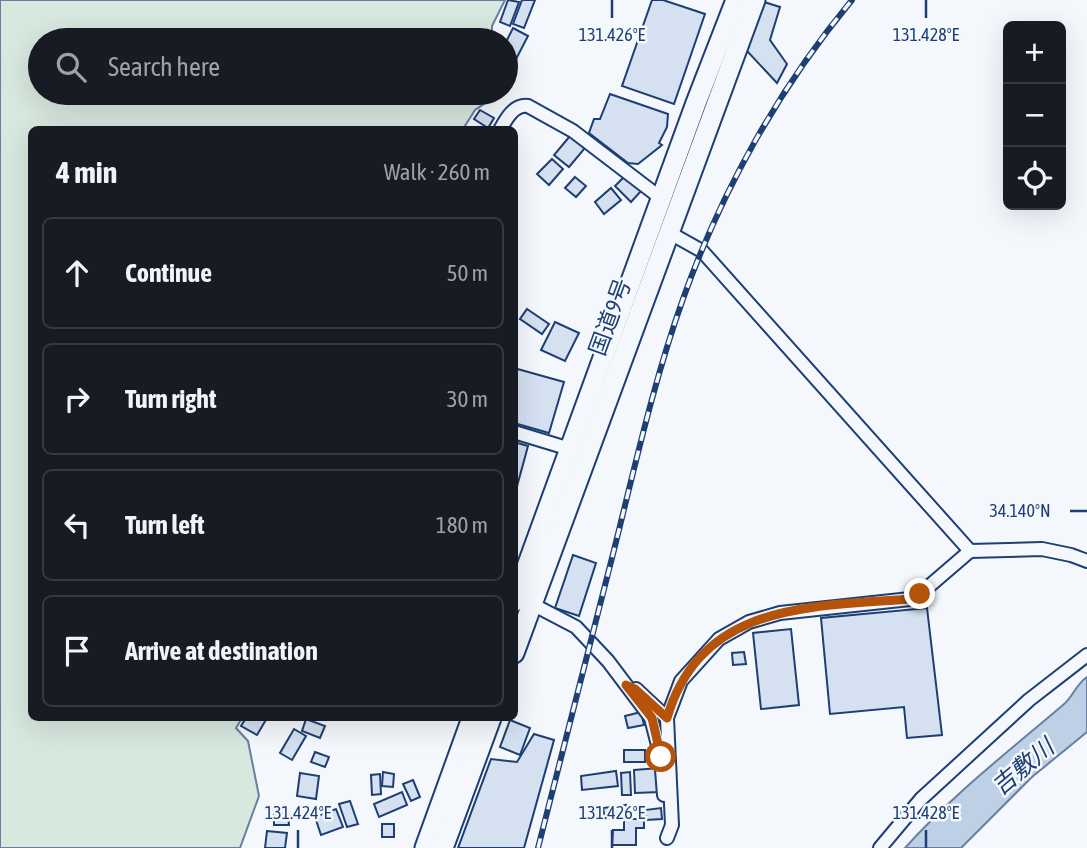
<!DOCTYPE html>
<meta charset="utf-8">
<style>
body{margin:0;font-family:"Asap Condensed","Noto Sans JP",sans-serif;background:#20242c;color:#f1f3f6}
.controls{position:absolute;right:21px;top:21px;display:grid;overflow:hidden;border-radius:10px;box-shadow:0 7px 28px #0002}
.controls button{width:63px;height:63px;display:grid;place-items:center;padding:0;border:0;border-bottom:2px solid #363941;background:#171b24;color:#f1f3f6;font:35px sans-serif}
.stop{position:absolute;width:21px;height:21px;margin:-16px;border:5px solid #b45309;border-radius:50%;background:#fff}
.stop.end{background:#b45309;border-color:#fff;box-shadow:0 2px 7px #0008}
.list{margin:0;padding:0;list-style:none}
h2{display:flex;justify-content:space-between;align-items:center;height:91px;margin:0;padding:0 28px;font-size:30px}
h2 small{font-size:23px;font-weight:400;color:#9ea1a6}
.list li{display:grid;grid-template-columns:46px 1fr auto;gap:21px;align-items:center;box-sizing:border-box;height:112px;margin:0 14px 14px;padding:0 14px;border:2px solid #363941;border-radius:10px}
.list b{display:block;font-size:26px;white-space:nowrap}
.list em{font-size:23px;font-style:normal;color:#9ea1a6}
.icon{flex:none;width:38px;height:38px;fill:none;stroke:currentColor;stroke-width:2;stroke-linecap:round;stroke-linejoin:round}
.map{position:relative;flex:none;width:1087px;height:848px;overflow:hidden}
.search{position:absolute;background:#171b24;box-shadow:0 7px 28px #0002;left:28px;top:28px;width:490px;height:77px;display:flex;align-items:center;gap:18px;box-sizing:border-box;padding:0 24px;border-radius:38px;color:#9ea1a6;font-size:26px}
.panel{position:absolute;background:#171b24;box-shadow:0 7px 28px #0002;left:28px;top:126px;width:490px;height:595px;border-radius:10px}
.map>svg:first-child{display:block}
.green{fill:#d7e8df;stroke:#687fa3;stroke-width:2}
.water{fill:#bed0e5;stroke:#687fa3;stroke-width:2}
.building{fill:#d5e0f0;stroke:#1d3f73;stroke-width:2}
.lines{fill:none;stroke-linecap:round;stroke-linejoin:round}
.minor-casing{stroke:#1d3f73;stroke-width:16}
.highway-casing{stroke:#1d3f73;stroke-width:23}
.minor{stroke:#f4f7fb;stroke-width:12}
.highway{stroke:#f4f7fb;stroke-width:19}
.rail-casing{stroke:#1d3f73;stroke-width:6}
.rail{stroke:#f4f7fb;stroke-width:3.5;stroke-dasharray:10;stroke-linecap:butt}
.route{stroke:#b45309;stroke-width:9}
.ticks{fill:none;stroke:#1d3f73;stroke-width:2.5}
.labels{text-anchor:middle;stroke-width:5;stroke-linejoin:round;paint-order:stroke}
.street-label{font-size:23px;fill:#1d3f73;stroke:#f4f7fb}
.water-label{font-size:24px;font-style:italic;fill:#1d3f73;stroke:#f4f7fb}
.ticks-label{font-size:18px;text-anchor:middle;fill:#1d3f73;stroke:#f4f7fb;stroke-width:5;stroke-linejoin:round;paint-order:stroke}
</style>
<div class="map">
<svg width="1087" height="848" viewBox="0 0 1087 848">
<rect width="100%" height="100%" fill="#f4f7fb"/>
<!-- green -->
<path class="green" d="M 0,0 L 505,0 L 492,26 L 492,40 L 40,40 L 40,93 L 493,93 L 490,100 L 475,110 L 463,129 L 32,130 L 32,718 L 242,718 L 236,728 L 248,741 L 259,796 L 240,848 L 0,848 Z"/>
<!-- water -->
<path class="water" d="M 1087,677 L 1087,732 L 1032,777 L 961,848 L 905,848 C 952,795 1009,751 1063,705 C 1073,697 1076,684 1087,677 Z"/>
<!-- building -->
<g class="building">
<path d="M 508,0 L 519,2 L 510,26 L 500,22 Z"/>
<path d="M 522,0 L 535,0 L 524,28 L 513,24 Z"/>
<path d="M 652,0 L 663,0 L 705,14 L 674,104 L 622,86 Z"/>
<path d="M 764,2 L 780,7 L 770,40 L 787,64 L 777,83 L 747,51 Z"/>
<path d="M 513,28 L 528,36 L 514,63 L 506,58 L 506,42 Z"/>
<path d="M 610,94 L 668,114 L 667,127 L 659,143 L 662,145 L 638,164 L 628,163 L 589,133 L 594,119 L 600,119 Z"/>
<path d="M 480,110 L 494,118 L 488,128 L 474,119 Z"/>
<path d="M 570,136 L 585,148 L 569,167 L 554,155 Z"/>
<path d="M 552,159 L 563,169 L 549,185 L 537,174 Z"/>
<path d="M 625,176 L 641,191 L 631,202 L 615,186 Z"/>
<path d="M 575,177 L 586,186 L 576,197 L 565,188 Z"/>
<path d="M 611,188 L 621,200 L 604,214 L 595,202 Z"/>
<path d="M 527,309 L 549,324 L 542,334 L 520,319 Z"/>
<path d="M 555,322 L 579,333 L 565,361 L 541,350 Z"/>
<path d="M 514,368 L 564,382 L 549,433 L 514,423 Z"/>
<path d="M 514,442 L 528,446 L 516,490 L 514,489 Z"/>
<path d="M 573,555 L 596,563 L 579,616 L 555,608 Z"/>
<path d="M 927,608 L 942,735 L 907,738 L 904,707 L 830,714 L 821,618 Z"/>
<path d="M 791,629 L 799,705 L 761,709 L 753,633 Z"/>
<path d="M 744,652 L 746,664 L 733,665 L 732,653 Z"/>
<path d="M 641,712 L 644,725 L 628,728 L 625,716 Z"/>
<path d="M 246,718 L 267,718 L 257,735 L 241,726 Z"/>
<path d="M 306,719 L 325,726 L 320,738 L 302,731 Z"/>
<path d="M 510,720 L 530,728 L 520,755 L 500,747 Z"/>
<path d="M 294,729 L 306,736 L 292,760 L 280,753 Z"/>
<path d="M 534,734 L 554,740 L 524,848 L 458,848 L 491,759 L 517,762 Z"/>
<rect x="624" y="750" width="21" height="12"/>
<path d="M 315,752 L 329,757 L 325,767 L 311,762 Z"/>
<path d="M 659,768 L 660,792 L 635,793 L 634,770 Z"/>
<path d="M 616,771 L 618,786 L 582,790 L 581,776 Z"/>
<path d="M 383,772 L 394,774 L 393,787 L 382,786 Z"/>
<path d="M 630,772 L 631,795 L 622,795 L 621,773 Z"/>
<path d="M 300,773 L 319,776 L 316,799 L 297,796 Z"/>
<path d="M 380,774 L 381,794 L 372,795 L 371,775 Z"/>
<path d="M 413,780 L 420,797 L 411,801 L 403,784 Z"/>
<path d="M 402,792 L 407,805 L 379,817 L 374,804 Z"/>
<path d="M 350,801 L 358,824 L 347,827 L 339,804 Z"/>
<path d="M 626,805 L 627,816 L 605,819 L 603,808 Z"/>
<path d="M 661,808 L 662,819 L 646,820 L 645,810 Z"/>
<path d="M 336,809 L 343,827 L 321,835 L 315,817 Z"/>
<path d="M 274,813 L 288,813 L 289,825 L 274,825 Z"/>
<path d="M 624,819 L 644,819 L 644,828 L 636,828 L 636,845 L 612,845 L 613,830 L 624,830 Z"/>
<rect x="382" y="824" width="12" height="13"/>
<path d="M 267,831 L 287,833 L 285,848 L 265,848 Z"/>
</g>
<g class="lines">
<!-- minor casing -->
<g class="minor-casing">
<g id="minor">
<path d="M 500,130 C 506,119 514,104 528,106 L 573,131 L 662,199"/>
<path d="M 668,232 L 702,251 L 970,551 L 1042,549 L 1071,555 L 1087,561"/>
<path d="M 514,432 L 570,449"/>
<path d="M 532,604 L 576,627 L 608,661 L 651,718 L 661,757 L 664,795"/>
<path d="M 636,689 L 667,718"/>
<path d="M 667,838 L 672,825 L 667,718 L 681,681 L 719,639 L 749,622 L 780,613 L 910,599 L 920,594 L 970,551"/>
<path d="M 880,848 L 921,799 L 1029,700 L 1087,655"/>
</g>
</g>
<!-- highway casing -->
<g class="highway-casing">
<g id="highway">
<path d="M 514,602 L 696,103 L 736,0"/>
<path d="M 514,653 L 755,0"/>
<path d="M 425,848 L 472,718"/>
<path d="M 443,848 L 491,718"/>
</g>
</g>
<!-- minor -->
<use href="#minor" class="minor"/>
<!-- highway -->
<use href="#highway" class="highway"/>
<!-- rail casing -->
<g class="rail-casing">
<path id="rail" d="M 538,848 C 563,749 589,649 614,550 C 635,466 654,380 683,299 C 721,192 779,88 852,0"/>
</g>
<!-- rail -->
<use href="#rail" class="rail"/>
</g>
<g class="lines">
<!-- route -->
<path class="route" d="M 661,757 L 652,718 L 626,685 L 635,689 L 667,718 C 701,602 811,607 910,599 L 920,594"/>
</g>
<!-- ticks -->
<path class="ticks" d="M 612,0 L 612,18M 926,0 L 926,18M 1070,511 L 1087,511M 298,830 L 298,848M 612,830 L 612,848M 926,830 L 926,848"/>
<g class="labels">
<!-- street labels -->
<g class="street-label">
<text transform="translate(610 317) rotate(-70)" y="8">国道9号</text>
</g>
<!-- water labels -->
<g class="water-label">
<text transform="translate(1023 767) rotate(-40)" y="8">吉敷川</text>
</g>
</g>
<g class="ticks-label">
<text x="612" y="41">131.426°E</text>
<text x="926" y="41">131.428°E</text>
<text x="1020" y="517">34.140°N</text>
<text x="298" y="819">131.424°E</text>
<text x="612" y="819">131.426°E</text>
<text x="926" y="819">131.428°E</text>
</g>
</svg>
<div class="controls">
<button>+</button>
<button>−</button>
<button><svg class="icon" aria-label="locate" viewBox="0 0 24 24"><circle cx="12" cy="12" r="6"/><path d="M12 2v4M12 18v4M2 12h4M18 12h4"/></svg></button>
</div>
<div class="stop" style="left:661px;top:757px"></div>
<div class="stop end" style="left:920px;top:594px"></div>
<div class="search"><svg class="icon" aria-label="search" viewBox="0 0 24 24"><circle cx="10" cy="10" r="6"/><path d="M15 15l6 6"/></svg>Search here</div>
<section class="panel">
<h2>4 min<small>Walk · 260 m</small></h2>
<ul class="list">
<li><svg class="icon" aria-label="ahead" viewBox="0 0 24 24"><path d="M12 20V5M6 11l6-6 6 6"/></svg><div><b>Continue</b></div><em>50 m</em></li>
<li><svg class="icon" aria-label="right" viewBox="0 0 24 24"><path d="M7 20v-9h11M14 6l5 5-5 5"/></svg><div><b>Turn right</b></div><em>30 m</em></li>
<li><svg class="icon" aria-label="left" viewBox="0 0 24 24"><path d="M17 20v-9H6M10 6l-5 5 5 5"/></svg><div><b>Turn left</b></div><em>180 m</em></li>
<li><svg class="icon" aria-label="arrive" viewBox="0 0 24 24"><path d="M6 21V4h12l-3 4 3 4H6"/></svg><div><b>Arrive at destination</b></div></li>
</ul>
</section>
</div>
